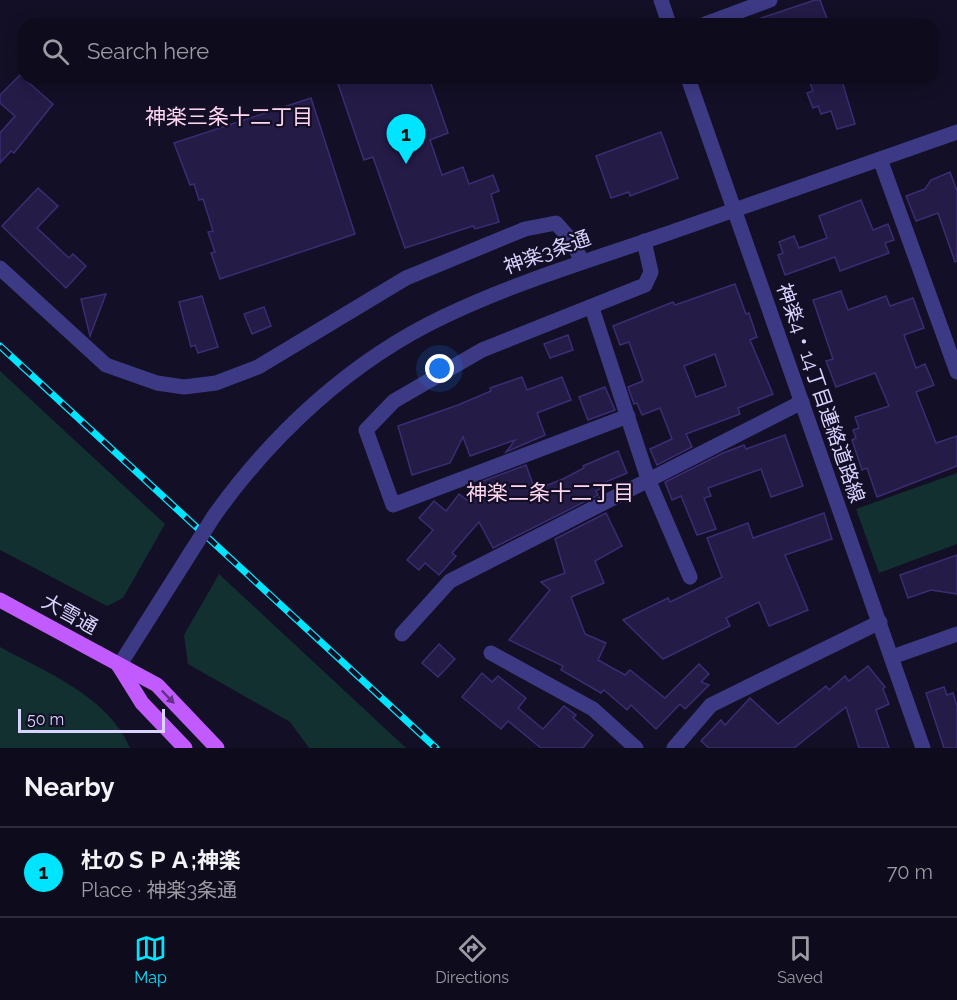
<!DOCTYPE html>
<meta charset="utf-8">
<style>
body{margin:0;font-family:Raleway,"Noto Sans JP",sans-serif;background:#1c1929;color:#f1f3f6}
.scale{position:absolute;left:18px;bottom:15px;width:147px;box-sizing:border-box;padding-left:6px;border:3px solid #d9d4ff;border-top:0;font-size:16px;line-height:21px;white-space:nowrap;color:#d9d4ff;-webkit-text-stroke:4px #130f26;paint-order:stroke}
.you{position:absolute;left:440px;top:369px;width:21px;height:21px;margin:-15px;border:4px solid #fff;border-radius:50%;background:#1a73e8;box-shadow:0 0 0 9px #1a73e833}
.badge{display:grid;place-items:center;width:39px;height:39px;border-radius:50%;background:#00e5ff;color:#111;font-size:20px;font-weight:700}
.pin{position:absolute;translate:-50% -50px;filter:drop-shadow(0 2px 3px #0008)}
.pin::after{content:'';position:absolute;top:32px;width:21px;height:18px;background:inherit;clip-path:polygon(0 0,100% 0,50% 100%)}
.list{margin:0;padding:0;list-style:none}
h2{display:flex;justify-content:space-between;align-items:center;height:78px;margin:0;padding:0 24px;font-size:26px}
h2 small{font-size:20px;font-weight:400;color:#9b9ba3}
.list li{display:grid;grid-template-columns:39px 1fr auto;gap:18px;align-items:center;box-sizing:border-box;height:90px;padding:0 24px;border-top:2px solid #2e2b3b}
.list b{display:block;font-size:22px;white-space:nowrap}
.list p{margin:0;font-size:20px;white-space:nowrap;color:#9b9ba3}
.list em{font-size:20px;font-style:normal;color:#9b9ba3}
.icon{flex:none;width:33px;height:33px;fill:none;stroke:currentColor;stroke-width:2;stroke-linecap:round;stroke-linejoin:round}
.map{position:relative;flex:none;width:957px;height:748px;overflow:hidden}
.search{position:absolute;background:#0e0b1c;box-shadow:0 3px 15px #0003;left:18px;right:18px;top:18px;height:66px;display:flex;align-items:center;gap:15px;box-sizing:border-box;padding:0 21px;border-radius:18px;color:#9b9ba3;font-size:22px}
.sheet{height:168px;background:#0e0b1c}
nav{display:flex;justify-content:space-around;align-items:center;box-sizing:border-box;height:84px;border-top:2px solid #2e2b3b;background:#0e0b1c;font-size:16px;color:#9b9ba3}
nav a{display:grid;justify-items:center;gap:3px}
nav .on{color:#00e5ff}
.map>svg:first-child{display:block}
.green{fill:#12302f}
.building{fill:#241b47;stroke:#3b2d73;stroke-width:1.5;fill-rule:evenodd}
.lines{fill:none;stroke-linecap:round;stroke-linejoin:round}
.minor{stroke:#3d3a85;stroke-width:15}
.major{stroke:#c25bff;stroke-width:15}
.rail-casing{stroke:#00e5ff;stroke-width:7}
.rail{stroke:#130f26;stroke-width:4.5;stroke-dasharray:14;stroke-linecap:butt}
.minor-bridge{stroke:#3d3a85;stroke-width:15}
.oneway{fill:#623188}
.labels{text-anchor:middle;stroke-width:4.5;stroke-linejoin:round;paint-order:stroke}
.street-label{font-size:20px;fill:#d9d4ff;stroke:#130f26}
.neighbourhood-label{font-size:21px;fill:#ffd6f0;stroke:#130f26}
</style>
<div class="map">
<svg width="957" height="748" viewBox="0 0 957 748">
<rect width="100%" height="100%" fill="#130f26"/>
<!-- green -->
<g class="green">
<path d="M 0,371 L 165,524 L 123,598 L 107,606 L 0,550 Z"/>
<path d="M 957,473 L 957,544 L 879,573 L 856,509 Z"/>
<path d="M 219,574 L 406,748 L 309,748 L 290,722 L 188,664 L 184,635 Z"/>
<path d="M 0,647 C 46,672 109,697 130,748 L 0,748 Z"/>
</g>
<!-- building -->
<g class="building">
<path d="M 815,0 L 820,0 L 829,24 L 753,24 L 752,21 Z"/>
<path d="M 20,75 L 53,104 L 14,153 L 11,151 L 0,163 L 0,133 L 15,116 L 0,103 L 0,95 Z"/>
<path d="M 345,78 L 429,78 L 448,133 L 430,140 L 442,175 L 463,167 L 469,184 L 493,175 L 499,191 L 491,194 L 499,222 L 475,229 L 473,226 L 405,248 L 373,157 L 364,160 L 337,81 Z"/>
<path d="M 808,78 L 841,78 L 855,124 L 837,129 L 831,111 L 821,114 L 818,106 L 813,108 L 807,93 L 813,91 Z"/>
<path d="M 311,98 L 355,234 L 220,279 L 211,253 L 215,252 L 208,232 L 213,231 L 203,199 L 199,200 L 194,184 L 190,185 L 174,143 Z"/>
<path d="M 661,132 L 678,178 L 630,196 L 629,192 L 611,198 L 596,156 Z"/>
<path d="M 950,172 L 957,191 L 957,261 L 955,262 L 938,213 L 916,221 L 906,196 L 925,189 L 931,180 Z"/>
<path d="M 38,188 L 58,206 L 37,228 L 69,258 L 73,254 L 86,266 L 66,288 L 2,226 Z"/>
<path d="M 861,200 L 873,230 L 888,224 L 894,240 L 885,243 L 889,253 L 840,271 L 835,257 L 785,275 L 778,255 L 783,253 L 779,242 L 794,236 L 799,248 L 827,238 L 819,216 Z"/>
<path d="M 735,284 L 746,314 L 749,313 L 757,337 L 750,340 L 773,394 L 738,408 L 740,414 L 686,434 L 692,447 L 657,465 L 650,449 L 672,439 L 660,408 L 642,415 L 637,403 L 634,404 L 628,387 L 643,381 L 629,342 L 620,345 L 613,326 L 673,302 L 675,305 ZM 715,354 L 726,386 L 696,397 L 684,366 Z"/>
<path d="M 841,291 L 848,310 L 886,296 L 890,306 L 913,298 L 924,328 L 904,335 L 916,368 L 925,364 L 934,385 L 916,392 L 936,443 L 957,436 L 957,466 L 877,497 L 867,468 L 862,470 L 852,440 L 856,438 L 853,430 L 859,428 L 855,417 L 889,406 L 875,373 L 836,387 L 826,361 L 833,359 L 813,300 Z"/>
<path d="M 106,294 L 90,336 L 81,299 Z"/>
<path d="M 202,296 L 218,347 L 198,353 L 195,345 L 191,347 L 179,302 Z"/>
<path d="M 264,307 L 271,326 L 252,334 L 244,314 Z"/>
<path d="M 568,335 L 573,350 L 550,358 L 544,344 Z"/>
<path d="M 522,377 L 527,390 L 562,377 L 571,400 L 537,413 L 545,435 L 506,452 L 515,440 L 470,456 L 463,437 L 450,463 L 412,475 L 398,426 L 458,405 L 491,391 L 490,388 Z"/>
<path d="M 605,387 L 615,410 L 588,420 L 579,397 Z"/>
<path d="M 785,435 L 803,486 L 771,497 L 761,469 L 708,488 L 711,496 L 704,498 L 716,529 L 697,535 L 681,496 L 672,500 L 665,482 L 723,453 L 744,445 L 746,449 Z"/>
<path d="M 618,451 L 627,473 L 603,483 L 605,486 L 596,491 L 598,495 L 493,548 L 479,522 L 452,553 L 456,556 L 439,575 L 425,563 L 419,570 L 407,560 L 433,530 L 419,518 L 434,501 L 446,511 L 459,494 L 468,501 L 483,481 L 526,465 L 535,490 L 563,479 L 584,468 L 583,466 Z"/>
<path d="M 606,513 L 622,546 L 595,561 L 604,583 L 571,597 L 585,634 L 606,643 L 598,660 L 625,675 L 630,670 L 665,698 L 699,664 L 709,674 L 701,682 L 709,685 L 685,709 L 680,704 L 656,729 L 631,705 L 627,710 L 604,690 L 601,693 L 561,670 L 563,666 L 509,640 L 550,590 L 541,582 L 565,573 L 555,539 Z"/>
<path d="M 824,513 L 832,539 L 785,555 L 808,610 L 769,626 L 759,602 L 726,618 L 730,626 L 663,659 L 623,620 L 668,598 L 670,602 L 722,577 L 707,538 L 748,523 L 753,538 Z"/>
<path d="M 957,555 L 957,594 L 931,590 L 908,598 L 900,575 Z"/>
<path d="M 439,644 L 455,659 L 438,677 L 422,663 Z"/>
<path d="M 868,666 L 885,687 L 883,689 L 889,704 L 876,710 L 889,748 L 859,748 L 846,707 L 794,748 L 709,748 L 701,741 L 721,720 L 725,725 L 750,698 L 778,724 L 826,686 L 829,690 L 845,676 L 849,681 Z"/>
<path d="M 482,673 L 492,682 L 498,676 L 526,698 L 518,708 L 543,729 L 564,706 L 576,715 L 573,718 L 593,735 L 583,748 L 541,748 L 508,721 L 501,729 L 462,697 Z"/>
<path d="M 944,687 L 947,695 L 953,693 L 957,706 L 957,748 L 944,748 L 926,693 Z"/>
</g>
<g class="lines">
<!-- minor -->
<g class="minor">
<path d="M 661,0 L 669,24"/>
<path d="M 705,24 L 770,0"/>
<path d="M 688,78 L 923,748"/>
<path d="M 880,159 L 957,372"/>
<path d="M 0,268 L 106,365 L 157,383 L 184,387 L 216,383 L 258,367 L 406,278 L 525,229 L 556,223 L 571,240 L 582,261"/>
<path d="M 592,308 L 648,479 L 690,577"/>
<path d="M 628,416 L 393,505 L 366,430 L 394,401 L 482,350 L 645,285 L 651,272 L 644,241"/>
<path d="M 214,516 C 273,433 352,360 445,316 C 516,282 591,260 666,234 C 763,200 860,166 957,132"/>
<path d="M 402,634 L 450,581 L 802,402"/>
<path d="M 491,653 L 593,709 L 636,748"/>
<path d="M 892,657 L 957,634"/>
<path d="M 119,666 L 191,552"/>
<path d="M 674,748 L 711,705 L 880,622"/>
</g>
<!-- major -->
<g class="major">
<path d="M 0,600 L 157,685 L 217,748"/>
<path d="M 119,666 L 142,703 L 185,748"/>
</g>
<!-- rail casing -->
<g class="rail-casing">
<path id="rail" d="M 0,346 L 436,748"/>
</g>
<!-- rail -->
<use href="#rail" class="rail"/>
<!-- minor-bridge -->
<path class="minor-bridge" d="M 191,552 L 214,516"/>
</g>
<!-- one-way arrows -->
<defs><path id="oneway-solid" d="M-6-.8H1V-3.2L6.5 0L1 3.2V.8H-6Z" transform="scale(1.5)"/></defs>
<use class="oneway" href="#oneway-solid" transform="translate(168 697) rotate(46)"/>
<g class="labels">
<!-- street labels -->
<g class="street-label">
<text transform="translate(547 252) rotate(-20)" y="7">神楽3条通</text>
<text transform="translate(821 393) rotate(71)" y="7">神楽4・14丁目連絡道路線</text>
<text transform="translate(70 614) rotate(29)" y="7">大雪通</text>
</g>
<!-- neighbourhood labels -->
<g class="neighbourhood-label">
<text x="229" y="124">神楽三条十二丁目</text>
<text x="550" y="500">神楽二条十二丁目</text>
</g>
</g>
</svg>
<div class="scale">50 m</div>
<div class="you"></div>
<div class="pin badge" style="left:406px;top:164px">1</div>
<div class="search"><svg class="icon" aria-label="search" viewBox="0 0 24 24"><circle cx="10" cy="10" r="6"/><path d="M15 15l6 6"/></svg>Search here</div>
</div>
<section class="sheet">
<h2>Nearby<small></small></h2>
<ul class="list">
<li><span class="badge">1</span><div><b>杜のＳＰＡ;神楽</b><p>Place · 神楽3条通</p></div><em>70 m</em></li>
</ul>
</section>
<nav>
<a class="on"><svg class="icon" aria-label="map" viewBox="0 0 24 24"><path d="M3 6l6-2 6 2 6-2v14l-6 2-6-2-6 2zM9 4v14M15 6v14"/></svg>Map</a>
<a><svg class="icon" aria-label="directions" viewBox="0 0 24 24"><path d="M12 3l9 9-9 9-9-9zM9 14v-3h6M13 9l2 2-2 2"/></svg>Directions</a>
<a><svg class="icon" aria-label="saved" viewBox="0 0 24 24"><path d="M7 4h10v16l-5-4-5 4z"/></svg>Saved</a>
</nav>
